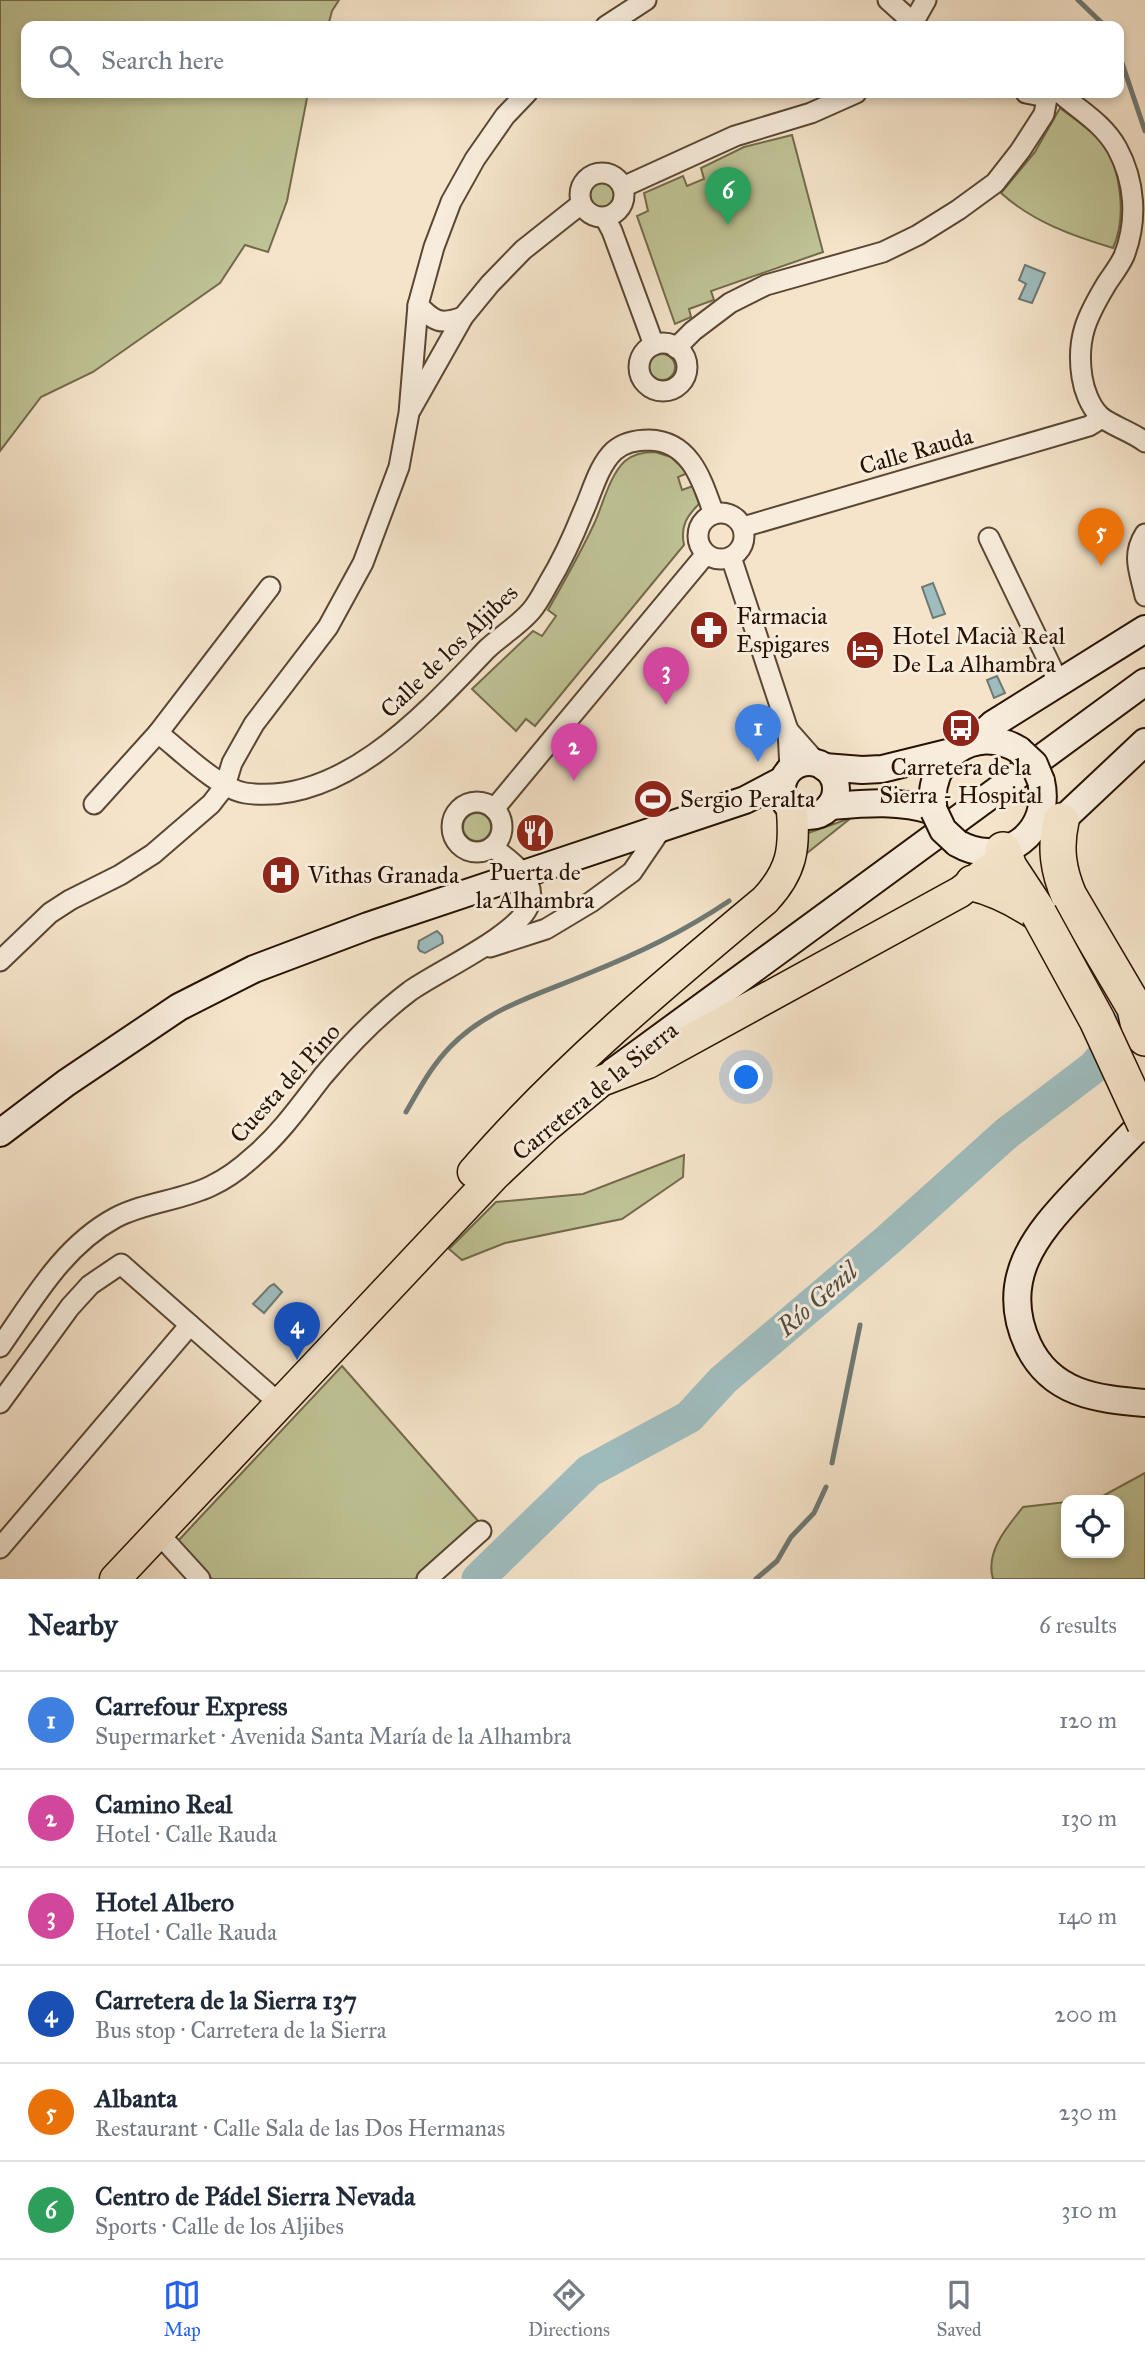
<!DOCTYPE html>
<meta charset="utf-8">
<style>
body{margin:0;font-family:"IM FELL Great Primer",serif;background:#f6f6f7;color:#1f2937}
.controls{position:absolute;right:21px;bottom:21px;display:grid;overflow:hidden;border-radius:14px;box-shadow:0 4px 10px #0003}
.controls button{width:63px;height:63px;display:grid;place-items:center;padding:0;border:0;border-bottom:2px solid #e0e1e3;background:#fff;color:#1f2937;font:35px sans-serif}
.you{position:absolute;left:747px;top:1078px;width:24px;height:24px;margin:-18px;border:5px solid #fff;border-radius:50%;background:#1a73e8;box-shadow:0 0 0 10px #1a73e833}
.badge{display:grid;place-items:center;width:46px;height:46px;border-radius:50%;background:#2563eb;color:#fff;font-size:23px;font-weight:700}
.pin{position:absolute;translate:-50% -58px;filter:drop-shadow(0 2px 4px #0008)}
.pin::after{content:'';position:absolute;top:37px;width:24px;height:21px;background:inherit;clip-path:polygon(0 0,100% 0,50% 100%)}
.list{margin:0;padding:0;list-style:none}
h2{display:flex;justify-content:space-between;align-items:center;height:91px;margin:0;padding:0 28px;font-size:30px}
h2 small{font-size:23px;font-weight:400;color:#747a83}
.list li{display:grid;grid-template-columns:46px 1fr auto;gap:21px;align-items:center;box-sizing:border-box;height:98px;padding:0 28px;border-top:2px solid #e0e1e3}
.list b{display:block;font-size:26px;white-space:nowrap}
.list p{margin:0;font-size:23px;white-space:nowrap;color:#747a83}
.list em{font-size:23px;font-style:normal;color:#747a83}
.icon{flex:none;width:38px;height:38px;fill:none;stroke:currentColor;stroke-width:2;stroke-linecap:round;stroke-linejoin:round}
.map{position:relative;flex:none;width:1145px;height:1579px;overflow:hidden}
.search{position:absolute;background:#fff;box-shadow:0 4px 10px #0003;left:21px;right:21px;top:21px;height:77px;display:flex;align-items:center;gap:18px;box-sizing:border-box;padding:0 24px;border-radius:14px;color:#747a83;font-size:26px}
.sheet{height:679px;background:#fff}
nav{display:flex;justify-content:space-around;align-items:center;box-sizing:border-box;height:98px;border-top:2px solid #e0e1e3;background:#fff;font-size:19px;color:#747a83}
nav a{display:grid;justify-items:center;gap:4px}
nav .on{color:#2563eb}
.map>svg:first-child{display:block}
.green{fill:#bfc395;stroke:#736a4b;stroke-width:2}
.water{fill:#9fbdbf;stroke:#6f7973;stroke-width:2}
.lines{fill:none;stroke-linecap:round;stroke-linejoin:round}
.stream{stroke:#6f7973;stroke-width:5}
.river{stroke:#9fbdbf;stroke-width:33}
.street-casing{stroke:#5a4633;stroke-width:23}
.secondary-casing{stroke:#271201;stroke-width:30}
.primary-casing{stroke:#271201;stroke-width:33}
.highway-casing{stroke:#271201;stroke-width:38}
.street{stroke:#f8eddd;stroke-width:19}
.secondary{stroke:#f8eddd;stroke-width:26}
.primary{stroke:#f5e4ca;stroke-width:30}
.highway{stroke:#f5e4ca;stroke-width:35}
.secondary-bridge-casing{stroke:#271201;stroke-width:30;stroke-linecap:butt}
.highway-bridge-casing{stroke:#271201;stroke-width:38;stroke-linecap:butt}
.secondary-bridge{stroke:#f8eddd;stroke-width:26}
.highway-bridge{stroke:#f5e4ca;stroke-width:35}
.labels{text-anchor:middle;stroke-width:6;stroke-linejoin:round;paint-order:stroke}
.street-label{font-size:24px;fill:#271201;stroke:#f8eddd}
.poi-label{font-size:24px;fill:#271201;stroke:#f8eddd;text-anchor:start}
.water-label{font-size:26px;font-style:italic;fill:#514e44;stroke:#f8eddd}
</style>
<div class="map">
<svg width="1145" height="1579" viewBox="0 0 1145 1579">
<rect width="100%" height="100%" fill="#f5e4ca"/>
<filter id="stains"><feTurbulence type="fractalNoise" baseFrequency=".00286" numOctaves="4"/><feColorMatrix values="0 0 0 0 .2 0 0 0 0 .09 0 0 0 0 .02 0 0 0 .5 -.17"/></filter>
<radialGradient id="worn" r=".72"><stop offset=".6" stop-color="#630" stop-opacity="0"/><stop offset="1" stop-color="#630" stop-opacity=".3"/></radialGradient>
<!-- green -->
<g class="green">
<path d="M 0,0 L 339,0 L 332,11 L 328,26 L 26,26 L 26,93 L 308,93 L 287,201 L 268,252 L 245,245 L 220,283 L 93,372 L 41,397 L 0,451 Z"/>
<path d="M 1060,108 C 1098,135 1115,146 1120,195 C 1122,214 1121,230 1113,248 C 1073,236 1033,222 1001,193 L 1035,152 Z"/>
<path d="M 792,135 L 823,252 L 711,291 L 714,300 L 689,309 L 691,317 L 675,324 L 637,216 L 648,211 L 644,193 L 683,176 L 687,186 L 704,179 L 701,168 L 744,147 Z"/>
<circle cx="603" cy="195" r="13"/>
<circle cx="662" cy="367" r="13"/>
<path d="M 655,452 L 671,457 L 688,473 L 678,477 L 682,490 L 693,486 L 699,504 C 687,516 680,526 684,545 L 535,726 L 526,719 L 516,731 L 472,689 L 533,631 L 542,636 L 556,616 L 548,610 C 564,582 580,554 594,524 C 603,505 609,476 625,461 C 633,454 645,452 655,452 Z"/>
<circle cx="477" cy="827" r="14"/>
<path d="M 851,818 L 807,853 L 808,833 Z"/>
<path d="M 684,1155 L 683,1177 L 622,1219 L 505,1243 L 462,1260 L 449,1249 L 496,1202 L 583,1194 Z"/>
<path d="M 342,1366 L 479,1522 L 415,1579 L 212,1579 L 177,1542 Z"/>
<path d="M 1145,1473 L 1145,1579 L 993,1579 C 985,1552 1007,1527 1023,1507 L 1066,1502 L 1066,1553 L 1119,1553 L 1119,1500 L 1076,1500 L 1101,1497 Z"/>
</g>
<!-- water -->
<g class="water">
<path d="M 1025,265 L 1045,273 L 1032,303 L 1019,299 L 1026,284 L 1019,280 Z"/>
<path d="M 933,583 L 945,614 L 933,618 L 922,587 Z"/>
<path d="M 997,676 L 1005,693 L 994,698 L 987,680 Z"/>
<path d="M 437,931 L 442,936 L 443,943 L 425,953 L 420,951 L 418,948 L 419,941 Z"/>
<path d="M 274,1284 L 282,1292 L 264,1313 L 253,1304 L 270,1286 Z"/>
</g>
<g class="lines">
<!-- stream -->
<g class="stream">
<path d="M 1078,0 L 1105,26"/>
<path d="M 1119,54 L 1145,131"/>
<path d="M 406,1112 C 420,1088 432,1065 451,1046 C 488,1008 540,994 587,974 C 639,953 683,932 729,901"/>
<path d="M 832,1463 L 860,1325"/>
<path d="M 756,1579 L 777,1561 L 791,1537 L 814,1513 L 826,1487"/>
</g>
<!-- river -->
<path class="river" d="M 478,1579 L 589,1471 L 689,1417 L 723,1380 L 889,1239 L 1007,1133 L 1094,1067 L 1126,1028"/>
<!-- street casing -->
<g class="street-casing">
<g id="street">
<path d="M 888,0 L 917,26"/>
<path d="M 913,23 L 926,0"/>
<path d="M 606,26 L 646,0"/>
<path d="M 1026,93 L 1036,95 L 1046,93"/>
<path d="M 1060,93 C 1080,111 1103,123 1117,148 C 1135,181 1138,220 1124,256 C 1120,265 1113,274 1107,283 C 1087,316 1076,338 1082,377 C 1084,390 1090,406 1099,415 C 1107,424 1133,432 1145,442"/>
<circle cx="602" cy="195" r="22"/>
<path d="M 623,187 L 735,136 L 811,113 L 856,93"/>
<path d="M 605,218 L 612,231 L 654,345"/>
<path d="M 418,305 C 434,322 441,325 463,317"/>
<circle cx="663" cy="367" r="24"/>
<path d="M 676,348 L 693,331 L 730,303 L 766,285 L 883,252 L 918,235 L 958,210 L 995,183 L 1020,151 L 1044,114 L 1048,93"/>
<path d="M 411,409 L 463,317 L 490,284 L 523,250 L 581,204"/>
<circle cx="721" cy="536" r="23"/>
<path d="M 743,527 L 1089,426 L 1102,418"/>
<path d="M 1145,534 C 1131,556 1140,572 1145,596"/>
<path d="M 989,538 L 1059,683"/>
<path d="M 731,557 L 788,730 L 790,769"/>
<path d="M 788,730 L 818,764"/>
<path d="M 158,733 C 180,750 219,789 245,793 C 342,807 427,712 487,649 C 501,636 519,625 531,611 C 538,603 543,593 548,584 C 562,561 573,537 583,512 C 592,493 598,466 614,451 C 624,442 636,440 649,440 C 691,441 702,481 714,514"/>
<circle cx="477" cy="827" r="25"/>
<path d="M 94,804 L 158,733 L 270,587"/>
<path d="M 494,809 L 706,554"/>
<path d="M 490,947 L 546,929 L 591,902 L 632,872 L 662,828"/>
<path d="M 0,961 L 50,913 L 70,900 L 120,875 L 153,854 L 211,804 L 225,786 L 232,763 L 254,724 L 328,627 L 363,563 L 399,467 L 409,413 L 418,305 L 434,247 L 451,202 L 475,159 L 505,116 L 527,93"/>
<path d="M 0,1347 C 33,1300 63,1246 115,1218 C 145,1202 180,1201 211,1186 C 226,1179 241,1168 254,1156 C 281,1133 301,1104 323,1076 C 349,1045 378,1015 410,991 C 438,971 518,935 529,905 C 538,879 509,859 492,847"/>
<path d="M 0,1403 L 70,1307 L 90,1285 L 121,1264 L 281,1405"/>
<path d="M 159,1534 L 200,1579"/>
<path d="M 0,1548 L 190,1325"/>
<path d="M 427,1579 L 481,1531"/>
</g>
</g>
<!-- secondary casing -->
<g class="secondary-casing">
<g id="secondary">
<path d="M 974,742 L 993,724 L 1145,629"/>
<circle cx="809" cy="789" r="27"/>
<path d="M 824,767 L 862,770 L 882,769 L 955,751"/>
<path d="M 830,806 C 867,803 899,800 934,811 C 924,760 974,722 1019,750"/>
<path d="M 1037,823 L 1061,821 L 1145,742"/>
<path d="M 957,843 C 1003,870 1053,832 1041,781"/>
<path d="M 613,1072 L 1145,682"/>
<path d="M 1145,1121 C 1122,1144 1100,1167 1078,1190 C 1035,1235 998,1280 1028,1345 C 1051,1394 1097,1399 1145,1403"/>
<path d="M 0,1133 L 66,1083 L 179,1007 L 254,969 L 368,926 L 745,800 L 783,780"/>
</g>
</g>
<!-- primary casing -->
<g class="primary-casing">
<g id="primary">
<path d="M 473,1172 C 560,1071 663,985 765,900 C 792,871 795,849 792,811"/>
<path d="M 115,1579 L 495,1175 L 546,1127 L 601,1081 L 648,1063 L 960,892 L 991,868"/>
</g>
</g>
<!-- highway casing -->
<g class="highway-casing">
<g id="highway">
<path d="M 1061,821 C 1055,848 1058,870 1069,896 L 1135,1008 L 1139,1027 L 1145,1038"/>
<path d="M 1003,850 L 1009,867 L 1036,908"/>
<path d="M 973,883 C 998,889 1018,900 1039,914"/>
</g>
</g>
<!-- street -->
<use href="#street" class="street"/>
<!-- secondary -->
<use href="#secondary" class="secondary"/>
<!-- primary -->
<use href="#primary" class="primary"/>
<!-- highway -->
<use href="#highway" class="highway"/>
<!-- secondary-bridge casing -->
<g class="secondary-bridge-casing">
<g id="secondary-bridge">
<path d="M 1019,750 L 1034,764 L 1041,781"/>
<path d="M 934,811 L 943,830 L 957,843"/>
</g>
</g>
<!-- highway-bridge casing -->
<g class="highway-bridge-casing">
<path id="highway-bridge" d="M 1039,914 L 1097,1020 L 1145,1124"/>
</g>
<!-- secondary-bridge -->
<use href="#secondary-bridge" class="secondary-bridge"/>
<!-- highway-bridge -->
<use href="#highway-bridge" class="highway-bridge"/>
</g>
<!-- icons -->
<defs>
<g id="pharmacy-disc" transform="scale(2.0125)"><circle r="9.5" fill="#8f2418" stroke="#f8eddd"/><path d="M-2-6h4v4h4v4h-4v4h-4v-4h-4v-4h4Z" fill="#fff"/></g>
<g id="hotel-disc" transform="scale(2.0125)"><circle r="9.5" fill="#8f2418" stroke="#f8eddd"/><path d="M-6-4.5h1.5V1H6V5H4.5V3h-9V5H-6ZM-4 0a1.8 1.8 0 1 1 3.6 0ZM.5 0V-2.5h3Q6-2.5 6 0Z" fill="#fff"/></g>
<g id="bus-disc" transform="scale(2.0125)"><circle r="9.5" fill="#8f2418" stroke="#f8eddd"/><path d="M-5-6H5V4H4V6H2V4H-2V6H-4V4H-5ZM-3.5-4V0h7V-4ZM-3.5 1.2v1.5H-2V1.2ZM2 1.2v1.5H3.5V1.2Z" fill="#fff"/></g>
<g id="stadium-disc" transform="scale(2.0125)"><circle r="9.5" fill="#8f2418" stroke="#f8eddd"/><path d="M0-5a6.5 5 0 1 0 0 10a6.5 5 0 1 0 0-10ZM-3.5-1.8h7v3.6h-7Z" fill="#fff"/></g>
<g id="restaurant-disc" transform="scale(2.0125)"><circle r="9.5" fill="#8f2418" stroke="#f8eddd"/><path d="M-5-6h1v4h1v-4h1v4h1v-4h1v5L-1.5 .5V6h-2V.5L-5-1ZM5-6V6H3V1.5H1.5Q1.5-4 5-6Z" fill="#fff"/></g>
<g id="hospital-disc" transform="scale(2.0125)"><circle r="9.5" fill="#8f2418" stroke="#f8eddd"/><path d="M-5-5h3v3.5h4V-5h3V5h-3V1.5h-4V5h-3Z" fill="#fff"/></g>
</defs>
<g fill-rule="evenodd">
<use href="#pharmacy-disc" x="709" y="630"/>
<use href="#hotel-disc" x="865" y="650"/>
<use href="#bus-disc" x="961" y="728"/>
<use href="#stadium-disc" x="653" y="799"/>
<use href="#restaurant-disc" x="535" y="833"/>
<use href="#hospital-disc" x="281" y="875"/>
</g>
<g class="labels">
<!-- street labels -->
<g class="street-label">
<text transform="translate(916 451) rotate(-16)" y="8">Calle Rauda</text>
<text transform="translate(449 651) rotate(-44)" y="8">Calle de los Aljibes</text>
<text transform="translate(285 1083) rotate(-48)" y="8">Cuesta del Pino</text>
<text transform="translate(595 1091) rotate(-39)" y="8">Carretera de la Sierra</text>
</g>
<!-- poi labels -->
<g class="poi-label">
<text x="736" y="624">Farmacia<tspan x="736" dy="28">Espigares</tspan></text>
<text x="892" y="644">Hotel Macià Real<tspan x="892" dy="28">De La Alhambra</tspan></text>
<text x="961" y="775" text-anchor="middle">Carretera de la<tspan x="961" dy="28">Sierra - Hospital</tspan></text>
<text x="680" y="807">Sergio Peralta</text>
<text x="535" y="880" text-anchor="middle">Puerta de<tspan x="535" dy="28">la Alhambra</tspan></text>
<text x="308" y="883">Vithas Granada</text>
</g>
<!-- water labels -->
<g class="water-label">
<text transform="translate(817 1299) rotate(-41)" y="9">Río Genil</text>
</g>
</g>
<rect width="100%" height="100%" filter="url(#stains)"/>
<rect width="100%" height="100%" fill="url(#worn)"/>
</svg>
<div class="controls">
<button><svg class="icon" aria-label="locate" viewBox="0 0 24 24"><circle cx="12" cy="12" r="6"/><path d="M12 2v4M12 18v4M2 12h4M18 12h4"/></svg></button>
</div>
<div class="you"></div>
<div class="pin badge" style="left:758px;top:762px;background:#3f7fe0">1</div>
<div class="pin badge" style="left:574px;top:781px;background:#d1479c">2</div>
<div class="pin badge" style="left:666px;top:705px;background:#d1479c">3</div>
<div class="pin badge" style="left:297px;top:1360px;background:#1a4fb4">4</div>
<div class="pin badge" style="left:1101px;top:566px;background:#e8710a">5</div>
<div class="pin badge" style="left:728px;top:225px;background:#2e9e5b">6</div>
<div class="search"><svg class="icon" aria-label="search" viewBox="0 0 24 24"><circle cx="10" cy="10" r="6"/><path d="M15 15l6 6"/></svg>Search here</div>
</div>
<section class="sheet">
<h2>Nearby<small>6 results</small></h2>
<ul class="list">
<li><span class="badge" style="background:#3f7fe0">1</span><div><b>Carrefour Express</b><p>Supermarket · Avenida Santa María de la Alhambra</p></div><em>120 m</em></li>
<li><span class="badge" style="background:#d1479c">2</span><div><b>Camino Real</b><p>Hotel · Calle Rauda</p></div><em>130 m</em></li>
<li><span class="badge" style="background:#d1479c">3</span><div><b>Hotel Albero</b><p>Hotel · Calle Rauda</p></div><em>140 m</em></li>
<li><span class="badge" style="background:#1a4fb4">4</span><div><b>Carretera de la Sierra 137</b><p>Bus stop · Carretera de la Sierra</p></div><em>200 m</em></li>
<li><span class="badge" style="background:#e8710a">5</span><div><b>Albanta</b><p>Restaurant · Calle Sala de las Dos Hermanas</p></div><em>230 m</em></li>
<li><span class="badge" style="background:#2e9e5b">6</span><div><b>Centro de Pádel Sierra Nevada</b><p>Sports · Calle de los Aljibes</p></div><em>310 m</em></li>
</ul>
</section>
<nav>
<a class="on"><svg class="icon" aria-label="map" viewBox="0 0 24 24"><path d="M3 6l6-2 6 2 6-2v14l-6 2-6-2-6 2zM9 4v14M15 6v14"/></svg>Map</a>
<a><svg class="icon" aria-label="directions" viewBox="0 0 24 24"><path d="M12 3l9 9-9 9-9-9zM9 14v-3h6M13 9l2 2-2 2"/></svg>Directions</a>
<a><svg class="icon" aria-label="saved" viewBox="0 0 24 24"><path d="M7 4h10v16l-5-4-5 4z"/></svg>Saved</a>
</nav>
